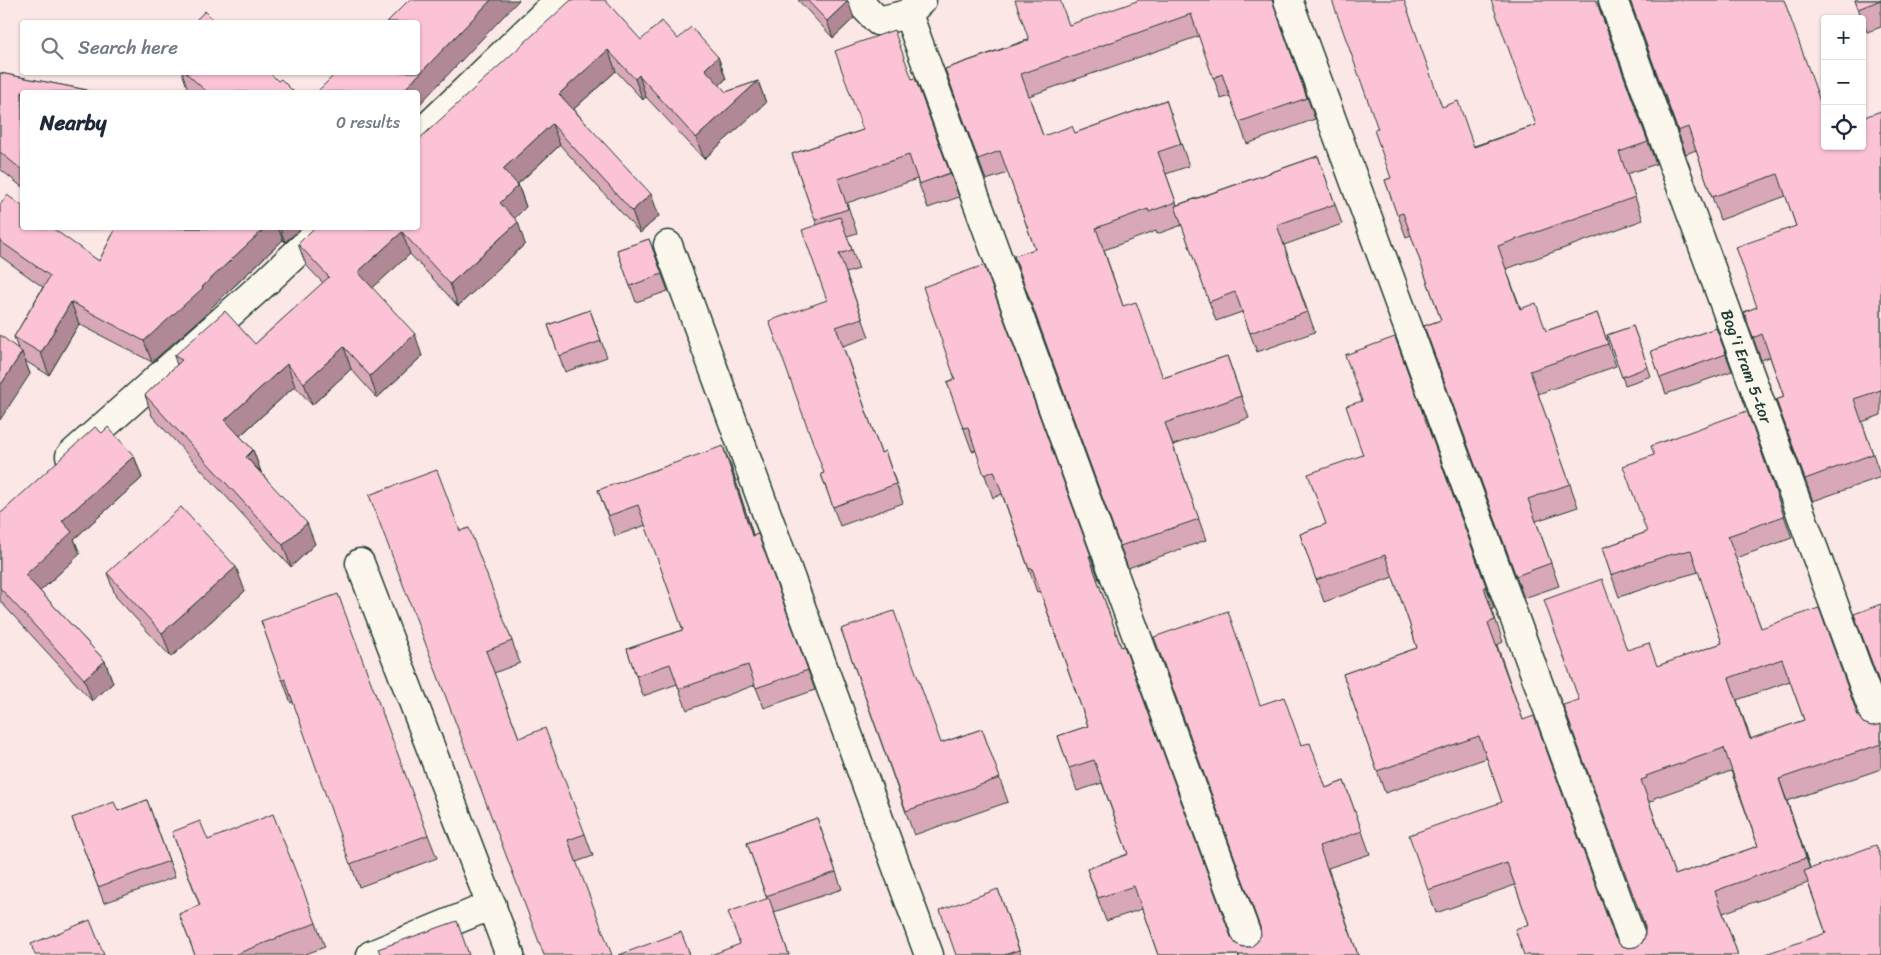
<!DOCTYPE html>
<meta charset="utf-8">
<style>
body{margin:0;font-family:Sriracha,sans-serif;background:#f2f2f3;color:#1f2937}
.controls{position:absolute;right:15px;top:15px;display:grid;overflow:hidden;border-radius:5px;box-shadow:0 1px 4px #0004}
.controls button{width:45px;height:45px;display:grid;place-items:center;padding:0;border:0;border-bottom:1px solid #e0e1e3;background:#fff;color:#1f2937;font:25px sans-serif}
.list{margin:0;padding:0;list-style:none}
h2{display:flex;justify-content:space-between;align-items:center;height:65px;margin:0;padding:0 20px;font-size:21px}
h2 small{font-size:16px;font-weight:400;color:#747a83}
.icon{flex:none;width:28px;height:28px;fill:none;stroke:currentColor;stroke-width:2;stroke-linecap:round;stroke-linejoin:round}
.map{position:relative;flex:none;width:1881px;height:955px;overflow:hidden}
.search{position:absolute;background:#fff;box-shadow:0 1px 4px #0004;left:20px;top:20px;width:400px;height:55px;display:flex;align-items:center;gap:12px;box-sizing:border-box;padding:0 18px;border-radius:5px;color:#747a83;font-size:19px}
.panel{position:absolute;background:#fff;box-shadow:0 1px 4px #0004;left:20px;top:90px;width:400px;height:140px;border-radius:5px}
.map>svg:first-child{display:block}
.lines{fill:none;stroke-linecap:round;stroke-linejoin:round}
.minor-casing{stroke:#1f3d34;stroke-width:31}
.minor{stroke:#fbf7ec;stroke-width:28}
.wall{fill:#d9a8b8;stroke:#1f3d34;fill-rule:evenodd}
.shaded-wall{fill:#b08896;stroke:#1f3d34}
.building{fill:#fcc3d6;stroke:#1f3d34;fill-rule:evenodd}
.labels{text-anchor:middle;stroke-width:5;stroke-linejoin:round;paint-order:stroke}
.street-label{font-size:16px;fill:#1f3d34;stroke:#fbf7ec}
</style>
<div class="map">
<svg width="1881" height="955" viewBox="0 0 1881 955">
<rect width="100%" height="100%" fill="#fbe7e5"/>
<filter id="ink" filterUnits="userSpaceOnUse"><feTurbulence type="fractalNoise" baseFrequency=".02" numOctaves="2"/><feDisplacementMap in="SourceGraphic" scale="10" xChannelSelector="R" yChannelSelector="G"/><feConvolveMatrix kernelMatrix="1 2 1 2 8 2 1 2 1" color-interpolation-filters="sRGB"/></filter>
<g filter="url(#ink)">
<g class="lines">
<!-- minor casing -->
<g class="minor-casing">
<g id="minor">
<path d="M 858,0 L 878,21 L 908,14 L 922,0"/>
<path d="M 1288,0 L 1638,955"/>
<path id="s1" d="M 1613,0 L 1881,733"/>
<path d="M 908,14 L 1254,955"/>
<path d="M 418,136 L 559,0"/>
<path d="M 668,245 L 929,955"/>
<path d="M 70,456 L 268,280 L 323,228"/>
<path d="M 360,563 L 510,955"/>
<path d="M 371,955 L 492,905"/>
</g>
</g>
<!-- minor -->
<use href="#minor" class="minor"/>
</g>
<!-- wall -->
<g class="wall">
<path d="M 571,0 L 641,40 L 678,39 L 718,57 L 726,79 L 719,85 L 726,92 L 758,81 L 766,103 L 704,159 L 646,97 L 643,100 L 616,71 L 574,109 L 659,216 L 640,233 L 560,145 L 518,184 L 526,207 L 514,218 L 525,244 L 458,306 L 410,254 L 372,288 L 422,356 L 377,398 L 351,369 L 312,405 L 295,386 L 240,436 L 253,450 L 261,472 L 315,544 L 291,567 L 152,416 L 145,395 L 177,365 L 174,356 L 255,344 L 323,283 L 306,265 L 298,244 L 418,228 Z"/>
<path d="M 798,0 L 846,0 L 854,18 L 833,38 Z"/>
<path d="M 1272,0 L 1315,119 L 1247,144 L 1230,96 L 1221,99 L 1199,36 L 1029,96 L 1043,136 L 1075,133 L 1166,100 L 1189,166 L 1166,174 L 1177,205 L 1318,156 L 1342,224 L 1284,245 L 1315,332 L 1257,352 L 1242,312 L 1216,321 L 1182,225 L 1157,234 L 1156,231 L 1104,250 L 1123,306 L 1163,378 L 1227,356 L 1249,418 L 1173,445 L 1206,540 L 1128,568 L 1014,256 L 1035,249 L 1008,173 L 986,180 L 945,69 L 1069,25 Z"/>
<path d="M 1630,0 L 1825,146 L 1881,111 L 1881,415 L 1862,422 L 1881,477 L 1813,501 L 1776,400 L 1784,397 L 1770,357 L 1761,360 L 1744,312 L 1757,307 L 1796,226 L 1786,196 L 1720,220 L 1696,150 L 1686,154 Z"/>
<path d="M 1855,0 L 1881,0 L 1881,27 L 1867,32 Z"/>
<path d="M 1598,5 L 1656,164 L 1627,174 L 1643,220 L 1506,269 L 1521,309 L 1546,331 L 1597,313 L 1616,366 L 1538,394 L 1578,507 L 1536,521 L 1559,586 L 1524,598 L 1424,326 L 1441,320 L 1411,235 L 1406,237 L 1385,180 L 1391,178 L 1442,107 L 1474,146 L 1536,125 Z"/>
<path d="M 182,72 L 269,72 L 278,81 L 294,92 L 192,92 L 188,90 Z"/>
<path d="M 0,73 L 87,90 L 88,92 L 22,92 L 22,187 L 0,169 Z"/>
<path d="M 915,78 L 959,197 L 928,208 L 917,179 L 847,203 L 857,233 L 847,236 L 859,269 L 846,273 L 869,337 L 843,346 L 881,453 L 885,451 L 903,503 L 840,526 L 821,474 L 824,473 L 827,300 L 817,225 L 792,154 L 863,130 L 912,79 Z"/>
<path d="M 0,205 L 99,261 L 116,228 L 302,228 L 285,242 L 283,240 L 211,308 L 211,310 L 152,362 L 79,324 L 49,375 L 25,361 L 30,374 L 18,349 L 14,337 L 43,287 L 0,256 Z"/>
<path d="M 649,239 L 668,291 L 636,302 L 617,250 Z"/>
<path d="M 984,265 L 1099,579 L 1097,579 L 1121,647 L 1231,937 L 1236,944 L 1243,947 L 1251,947 L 1257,942 L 1261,935 L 1261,705 L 1302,745 L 1326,788 L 1344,781 L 1370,854 L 1328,868 L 1358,955 L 1158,955 L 1142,909 L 1106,921 L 1087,869 L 1128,854 L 1102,783 L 1077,791 L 1058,736 L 1088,726 L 1040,591 L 1037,592 L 1002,494 L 993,498 L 976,450 L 972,451 L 947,382 L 955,379 Z"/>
<path d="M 590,310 L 607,357 L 565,372 L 548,325 Z"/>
<path d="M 1633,326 L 1651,376 L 1625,385 L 1607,335 Z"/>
<path d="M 1716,328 L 1732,371 L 1666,394 L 1651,351 Z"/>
<path d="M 1395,337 L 1494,608 L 1492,609 L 1503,642 L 1497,645 L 1523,720 L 1615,938 L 1620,945 L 1628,948 L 1636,947 L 1642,943 L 1645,936 L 1645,928 L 1579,700 L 1627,650 L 1658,666 L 1722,643 L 1699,572 L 1673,579 L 1619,597 L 1602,548 L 1647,532 L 1654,455 L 1747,411 L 1792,538 L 1736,558 L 1761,628 L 1858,716 L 1863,723 L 1871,726 L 1879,725 L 1881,724 L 1881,769 L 1787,801 L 1810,868 L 1826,933 L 1808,883 L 1723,913 L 1738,955 L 1524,955 L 1529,924 L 1515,885 L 1436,913 L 1428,890 L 1502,802 L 1487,758 L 1385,793 L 1343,674 L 1417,648 L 1409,622 L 1393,577 L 1324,602 L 1300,534 L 1326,524 L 1363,455 L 1362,401 ZM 1790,681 L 1804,720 L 1751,739 L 1737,700 ZM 1731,771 L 1758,846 L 1675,875 L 1649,802 L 1655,800 L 1654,798 Z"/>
<path d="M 102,433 L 134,456 L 142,478 L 74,539 L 80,554 L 40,591 L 105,661 L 113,683 L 92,701 L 0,601 L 0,514 Z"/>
<path d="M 731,466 L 753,535 L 758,534 L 815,690 L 764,708 L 755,685 L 687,710 L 677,684 L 643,696 L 627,649 L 683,630 L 646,525 L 615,536 L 598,490 Z"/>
<path d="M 460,531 L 512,641 L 520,663 L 494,673 L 519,738 L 585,834 L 593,856 L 576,862 L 544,955 Z"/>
<path d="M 107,573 L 245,591 L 171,657 L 116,597 Z"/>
<path d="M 261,621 L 428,835 L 437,858 L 359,887 L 294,702 L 291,703 Z"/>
<path d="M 841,629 L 941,743 L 982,729 L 1008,802 L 914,835 Z"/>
<path d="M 147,800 L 175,877 L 104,903 L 72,818 L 118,811 Z"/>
<path d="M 817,818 L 842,889 L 774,912 L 789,955 L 740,944 L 767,899 L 747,843 Z"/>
<path d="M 172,832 L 208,840 L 316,923 L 325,947 L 303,955 L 195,955 L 179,914 L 200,906 Z"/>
<path d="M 998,889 L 1021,955 L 956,955 Z"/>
</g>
<!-- shaded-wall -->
<g class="shaded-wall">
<path d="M 491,0 L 519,0 L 418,106 L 418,92 L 402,92 Z"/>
<path d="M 848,1 L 854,18 L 833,38 L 827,21 Z"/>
<path d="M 608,50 L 616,71 L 567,115 L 559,94 Z"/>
<path d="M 718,57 L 726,79 L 713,91 L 705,69 Z"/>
<path d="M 639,75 L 646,97 L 643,100 L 635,79 Z"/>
<path d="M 758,81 L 766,103 L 704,159 L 696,138 Z"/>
<path d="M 552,124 L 560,145 L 511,190 L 503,169 Z"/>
<path d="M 518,185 L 526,207 L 508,225 L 500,203 Z"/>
<path d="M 651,194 L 659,216 L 640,233 L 632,211 Z"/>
<path d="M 518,222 L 525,244 L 458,306 L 450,284 Z"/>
<path d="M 265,228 L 278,228 L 283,240 L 211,308 L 211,310 L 152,362 L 144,341 Z"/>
<path d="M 280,228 L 302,228 L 285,242 Z"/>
<path d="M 402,232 L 410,254 L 366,294 L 358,272 Z"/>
<path d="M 71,302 L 79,324 L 49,375 L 41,353 Z"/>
<path d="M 415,334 L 422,356 L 377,398 L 370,376 Z"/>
<path d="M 344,347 L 351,369 L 312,405 L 304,383 Z"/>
<path d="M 22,352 L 30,374 L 0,420 L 0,386 Z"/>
<path d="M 287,364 L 295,386 L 233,442 L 225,420 Z"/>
<path d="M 723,446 L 731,466 L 760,556 L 752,536 Z"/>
<path d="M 253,450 L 261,472 L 246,457 Z"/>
<path d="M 134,456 L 142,478 L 74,539 L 80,554 L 34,597 L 25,575 L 62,521 Z"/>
<path d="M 307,523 L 315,544 L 291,567 L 283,545 Z"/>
<path d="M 236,567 L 245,591 L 171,657 L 162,633 Z"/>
<path d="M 105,661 L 113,683 L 92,701 L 84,679 Z"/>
<path d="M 1779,779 L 1787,801 L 1814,880 L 1806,858 Z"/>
</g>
<!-- building -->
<g class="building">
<path d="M 409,0 L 491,0 L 402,92 L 317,92 L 337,72 L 418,72 L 418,22 L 387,22 Z"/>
<path d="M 571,0 L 605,0 L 641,40 L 662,21 L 678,39 L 691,27 L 718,57 L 705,69 L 726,92 L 758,81 L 696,138 L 639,75 L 635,79 L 608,50 L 559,94 L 651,194 L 632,211 L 552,124 L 503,169 L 518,185 L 500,203 L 518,222 L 450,284 L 402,232 L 358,272 L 415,334 L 370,376 L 344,347 L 304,383 L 287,364 L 225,420 L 253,450 L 246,457 L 307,523 L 283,545 L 145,395 L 182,360 L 174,356 L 225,311 L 255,344 L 329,277 L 298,244 L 314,228 L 418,228 L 418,140 Z"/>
<path d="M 807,0 L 846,0 L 848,1 L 827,21 Z"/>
<path d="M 1015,0 L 1060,0 L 1069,25 L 1137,1 L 1137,0 L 1272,0 L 1307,98 L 1239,122 L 1222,74 L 1213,78 L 1191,14 L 1021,74 L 1043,136 L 1072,126 L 1075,133 L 1166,100 L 1181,144 L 1158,152 L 1176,202 L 1149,212 L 1148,209 L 1096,228 L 1123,306 L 1136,302 L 1163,378 L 1227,356 L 1241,396 L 1165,423 L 1199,519 L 1120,546 L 1014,256 L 1035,249 L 1000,151 L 978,159 L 945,69 L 1029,40 Z"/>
<path d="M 1332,0 L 1404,0 L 1442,107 L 1458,101 L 1474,147 L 1536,125 L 1491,0 L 1596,0 L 1648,142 L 1619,152 L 1635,197 L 1498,246 L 1520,309 L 1536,303 L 1546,331 L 1597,313 L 1608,344 L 1530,371 L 1570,484 L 1528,499 L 1551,563 L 1516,576 L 1424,326 L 1441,320 L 1403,213 L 1397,215 L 1385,180 L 1391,178 L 1374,130 L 1378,129 Z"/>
<path d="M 1630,0 L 1784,0 L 1825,115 L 1825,146 L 1862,146 L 1862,118 L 1881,111 L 1881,390 L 1854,399 L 1873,454 L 1805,479 L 1776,400 L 1784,397 L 1762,334 L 1753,338 L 1744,312 L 1757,307 L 1736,247 L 1796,226 L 1778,174 L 1712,197 L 1688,127 L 1678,131 Z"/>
<path d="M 1855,0 L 1881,0 L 1858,9 Z"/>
<path d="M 205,11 L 216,22 L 194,22 Z"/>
<path d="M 894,30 L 912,79 L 915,78 L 950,173 L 919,184 L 909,155 L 838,179 L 848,209 L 815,220 L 792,154 L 863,130 L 835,51 Z"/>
<path d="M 185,72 L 269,72 L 278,81 L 281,79 L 294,92 L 207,92 Z"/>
<path d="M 0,73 L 87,90 L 84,92 L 22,92 L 22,170 L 0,152 Z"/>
<path d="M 1318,156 L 1335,204 L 1277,225 L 1307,312 L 1250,333 L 1235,292 L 1209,302 L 1175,206 Z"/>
<path d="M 7,195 L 22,206 L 22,228 L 52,228 L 99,261 L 116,228 L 265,228 L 202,287 L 203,288 L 144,341 L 71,302 L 41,353 L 14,337 L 50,276 L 0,241 L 0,205 Z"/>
<path d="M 840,217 L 852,250 L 839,254 L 862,318 L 836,327 L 881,453 L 885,451 L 896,484 L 833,507 L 821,474 L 824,473 L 769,321 L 827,300 L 802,230 Z"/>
<path d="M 649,239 L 662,274 L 630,286 L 617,250 Z"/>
<path d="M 984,265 L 1091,556 L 1089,556 L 1121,647 L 1124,646 L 1231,937 L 1236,944 L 1243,947 L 1251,947 L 1257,942 L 1261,935 L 1260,927 L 1154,637 L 1228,611 L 1260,705 L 1284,697 L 1301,745 L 1310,743 L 1326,788 L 1344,781 L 1362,831 L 1319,846 L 1358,955 L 1158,955 L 1134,886 L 1098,898 L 1087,869 L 1128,854 L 1094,760 L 1069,768 L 1058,736 L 1088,726 L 1032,568 L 1029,569 L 994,471 L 984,475 L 968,427 L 963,428 L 947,382 L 955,379 L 923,287 Z"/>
<path d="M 590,310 L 601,341 L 559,356 L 548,325 Z"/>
<path d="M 1633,326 L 1648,367 L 1622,377 L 1607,335 Z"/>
<path d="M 1716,328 L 1726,354 L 1660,378 L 1651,351 Z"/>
<path d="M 0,335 L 22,352 L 0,386 Z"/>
<path d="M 1395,337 L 1486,586 L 1484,587 L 1495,620 L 1488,623 L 1523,720 L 1534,716 L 1615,938 L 1620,945 L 1628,948 L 1636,947 L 1642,943 L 1645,936 L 1645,927 L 1563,705 L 1579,700 L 1544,600 L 1602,579 L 1627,650 L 1649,643 L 1657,666 L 1722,643 L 1691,550 L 1665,556 L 1611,575 L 1602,548 L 1647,532 L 1623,466 L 1654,455 L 1651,446 L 1747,411 L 1784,516 L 1728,536 L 1761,628 L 1819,608 L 1858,716 L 1863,723 L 1871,726 L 1879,725 L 1881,724 L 1881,744 L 1779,779 L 1806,858 L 1715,891 L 1738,955 L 1524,955 L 1515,929 L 1529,924 L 1507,863 L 1428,890 L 1409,835 L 1502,802 L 1479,736 L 1377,771 L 1343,674 L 1417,648 L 1409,622 L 1385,555 L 1316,580 L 1300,534 L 1326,524 L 1308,474 L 1363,455 L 1346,406 L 1362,401 L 1345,355 ZM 1782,659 L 1804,720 L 1750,739 L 1729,678 ZM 1724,748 L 1758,846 L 1675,875 L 1641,780 L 1647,778 L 1646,776 Z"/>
<path d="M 95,427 L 102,433 L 108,427 L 134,456 L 62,521 L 72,532 L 25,575 L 105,661 L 84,679 L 0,588 L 0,514 Z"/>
<path d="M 723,446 L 752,536 L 758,534 L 808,670 L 756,688 L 748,665 L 679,689 L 670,664 L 636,676 L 627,649 L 683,630 L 638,505 L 608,516 L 598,490 Z"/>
<path d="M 437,470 L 460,531 L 469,528 L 512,641 L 486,651 L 519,738 L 545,728 L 585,834 L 568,840 L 612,955 L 544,955 L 369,495 Z"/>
<path d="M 181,507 L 236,567 L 162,633 L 107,573 Z"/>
<path d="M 338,594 L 428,835 L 350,864 L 285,679 L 282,680 L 261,621 Z"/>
<path d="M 1881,604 L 1881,687 L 1854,614 Z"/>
<path d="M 894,611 L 941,743 L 982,729 L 1000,778 L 906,811 L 841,629 Z"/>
<path d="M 147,800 L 169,861 L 98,887 L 72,818 L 114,802 L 118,811 Z"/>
<path d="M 273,814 L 316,923 L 234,955 L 195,955 L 179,914 L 200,905 L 172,832 L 200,821 L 208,840 Z"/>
<path d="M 817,818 L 836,872 L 766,896 L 747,843 Z"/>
<path d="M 1876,845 L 1881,858 L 1881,955 L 1763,955 L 1826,933 L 1804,871 Z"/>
<path d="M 998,889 L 1019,950 L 1004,955 L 956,955 L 940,910 Z"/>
<path d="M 769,898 L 789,955 L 711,955 L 740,944 L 728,912 Z"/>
<path d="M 90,920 L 104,955 L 35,955 L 31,944 Z"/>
<path d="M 457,921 L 469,955 L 381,955 L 378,949 Z"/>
<path d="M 681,932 L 690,955 L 619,955 Z"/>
</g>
</g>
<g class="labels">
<!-- street labels -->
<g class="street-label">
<text dy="6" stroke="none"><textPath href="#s1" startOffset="390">Bog'i Eram 5-tor</textPath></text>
</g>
</g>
</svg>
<div class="controls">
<button>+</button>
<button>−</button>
<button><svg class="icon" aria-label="locate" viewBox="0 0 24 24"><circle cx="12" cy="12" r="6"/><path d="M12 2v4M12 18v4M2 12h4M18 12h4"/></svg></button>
</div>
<div class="search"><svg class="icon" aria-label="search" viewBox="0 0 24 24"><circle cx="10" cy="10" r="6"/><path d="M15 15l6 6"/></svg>Search here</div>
<section class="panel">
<h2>Nearby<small>0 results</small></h2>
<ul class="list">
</ul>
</section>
</div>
